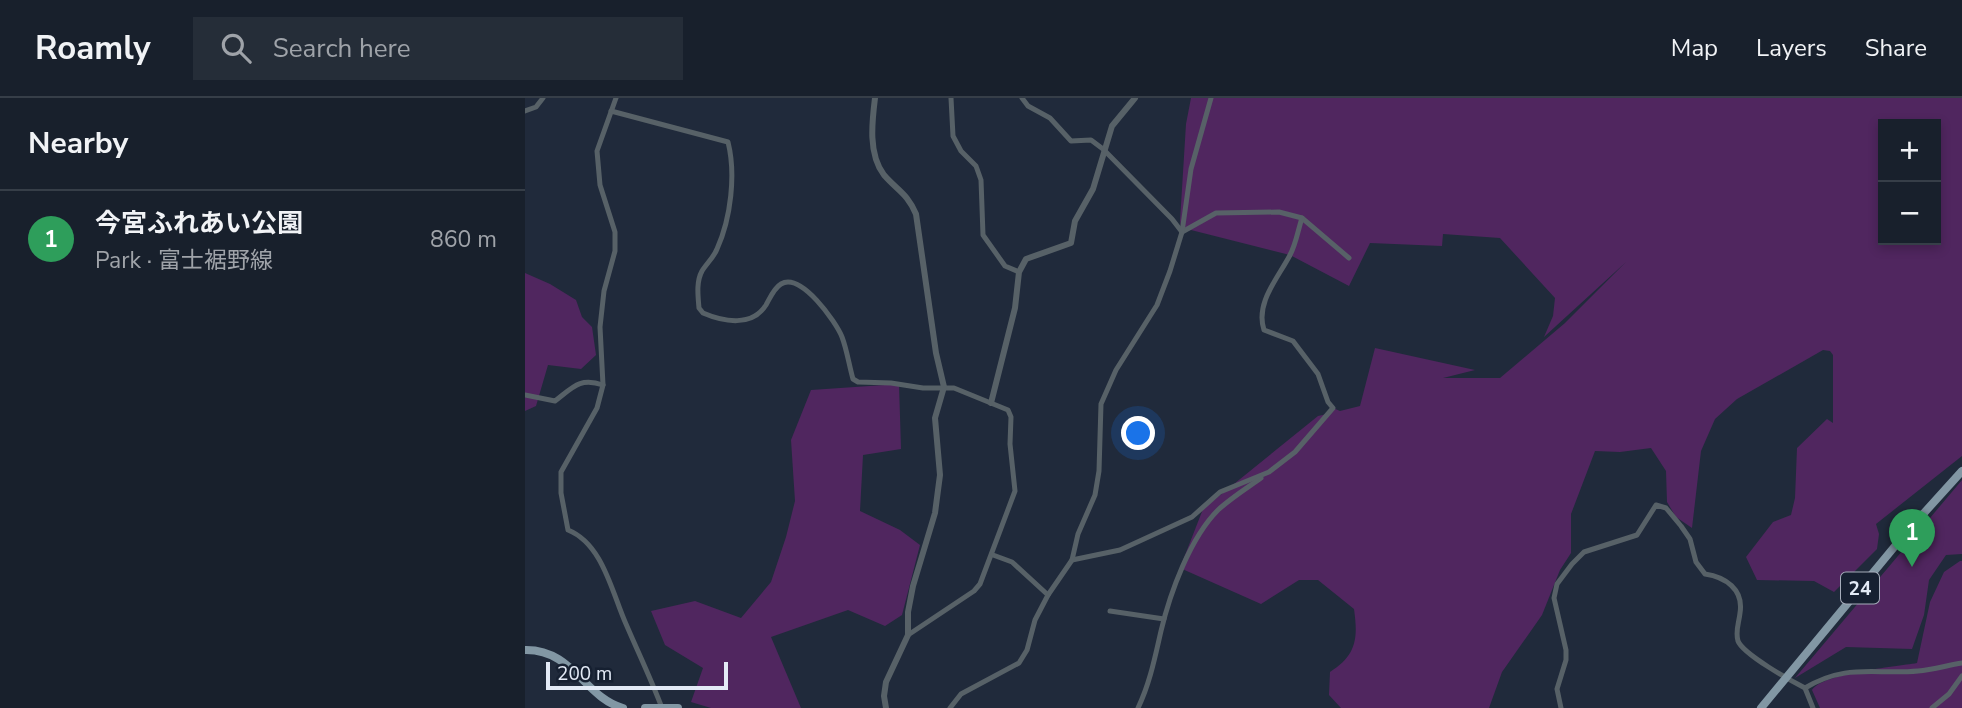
<!DOCTYPE html>
<meta charset="utf-8">
<style>
body{margin:0;font-family:"Nunito Sans","Noto Sans JP",sans-serif;background:#252d38;color:#f1f3f6}
.controls{position:absolute;right:21px;top:21px;display:grid;overflow:hidden;border-radius:0px;box-shadow:0 4px 10px #0003}
.controls button{width:63px;height:63px;display:grid;place-items:center;padding:0;border:0;border-bottom:2px solid #363e48;background:#18202c;color:#f1f3f6;font:35px sans-serif}
.scale{position:absolute;left:21px;bottom:18px;width:182px;box-sizing:border-box;padding-left:7px;border:4px solid #e3eaf6;border-top:0;font-size:19px;line-height:24px;white-space:nowrap;color:#e3eaf6;-webkit-text-stroke:5px #162031;paint-order:stroke}
.you{position:absolute;left:614px;top:336px;width:24px;height:24px;margin:-18px;border:5px solid #fff;border-radius:50%;background:#1a73e8;box-shadow:0 0 0 10px #1a73e833}
.badge{display:grid;place-items:center;width:46px;height:46px;border-radius:50%;background:#2563eb;color:#fff;font-size:23px;font-weight:700}
.pin{position:absolute;translate:-50% -58px;filter:drop-shadow(0 2px 4px #0008)}
.pin::after{content:'';position:absolute;top:37px;width:24px;height:21px;background:inherit;clip-path:polygon(0 0,100% 0,50% 100%)}
.list{margin:0;padding:0;list-style:none}
h2{display:flex;justify-content:space-between;align-items:center;height:91px;margin:0;padding:0 28px;font-size:30px}
h2 small{font-size:23px;font-weight:400;color:#9fa3a9}
.list li{display:grid;grid-template-columns:46px 1fr auto;gap:21px;align-items:center;box-sizing:border-box;height:98px;padding:0 28px;border-top:2px solid #363e48}
.list b{display:block;font-size:26px;white-space:nowrap}
.list p{margin:0;font-size:23px;white-space:nowrap;color:#9fa3a9}
.list em{font-size:23px;font-style:normal;color:#9fa3a9}
.icon{flex:none;width:38px;height:38px;fill:none;stroke:currentColor;stroke-width:2;stroke-linecap:round;stroke-linejoin:round}
.map{position:relative;flex:none;width:1437px;height:610px;overflow:hidden}
header{display:flex;align-items:center;gap:42px;box-sizing:border-box;height:98px;padding:0 35px;background:#18202c;border-bottom:2px solid #363e48}
header strong{font-size:33px}
nav{display:flex;gap:38px;margin-inline-start:auto;font-size:24px}
.search{width:490px;height:63px;background:#252d38;display:flex;align-items:center;gap:18px;box-sizing:border-box;padding:0 24px;border-radius:0px;color:#9fa3a9;font-size:26px}
main{display:flex}
aside{flex:1;background:#18202c}
.map>svg:first-child{display:block}
.green{fill:#50265f;fill-rule:evenodd}
.lines{fill:none;stroke-linecap:round;stroke-linejoin:round}
.minor{stroke:#576167;stroke-width:5}
.tertiary{stroke:#576167;stroke-width:6}
.primary{stroke:#8297a4;stroke-width:8}
.labels{text-anchor:middle;stroke-width:5;stroke-linejoin:round;paint-order:stroke}
.shield{fill:#162031;stroke:#a6adbb;stroke-width:2}
.shield-label{font-size:19px;font-weight:bold;fill:#e3eaf6}
</style>
<header>
<strong>Roamly</strong>
<div class="search"><svg class="icon" aria-label="search" viewBox="0 0 24 24"><circle cx="10" cy="10" r="6"/><path d="M15 15l6 6"/></svg>Search here</div>
<nav><a>Map</a><a>Layers</a><a>Share</a></nav>
</header>
<main>
<aside>
<h2>Nearby<small></small></h2>
<ul class="list">
<li><span class="badge" style="background:#2e9e5b">1</span><div><b>今宮ふれあい公園</b><p>Park · 富士裾野線</p></div><em>860 m</em></li>
</ul>
</aside>
<div class="map">
<svg width="1437" height="610" viewBox="0 0 1437 610">
<rect width="100%" height="100%" fill="#202a3b"/>
<!-- green -->
<g class="green">
<path d="M 666,0 L 1437,0 L 1437,358 L 1351,426 L 1354,436 L 1352,451 L 1309,494 L 1289,483 L 1232,482 L 1221,459 L 1248,424 L 1266,417 L 1270,400 L 1272,350 L 1302,321 L 1308,325 L 1308,257 L 1305,253 L 1298,252 L 1212,301 L 1190,321 L 1176,353 L 1167,430 L 1151,419 L 1142,404 L 1141,373 L 1126,350 L 1095,354 L 1070,353 L 1046,416 L 1046,455 L 1035,472 L 1017,517 L 977,574 L 964,610 L 816,610 L 804,597 L 805,574 C 832,557 833,540 829,511 L 793,482 L 774,482 L 736,506 L 655,470 L 678,411 L 793,318 L 802,316 L 808,310 L 815,313 L 835,308 L 850,250 L 950,272 L 918,280 L 975,280 L 1040,225 L 1101,164 L 1019,239 L 1028,218 L 1030,200 L 975,140 L 918,136 L 917,148 L 845,145 L 824,188 L 765,157 L 666,132 L 657,134 L 655,123 L 661,26 ZM 1358,26 L 1411,26 L 1411,142 L 1358,142 Z"/>
<path d="M 0,175 L 25,186 L 51,202 L 57,219 L 67,229 L 71,257 L 56,271 L 23,267 L 11,308 L 0,313 Z"/>
<path d="M 374,286 L 376,351 L 338,357 L 335,413 L 375,432 L 395,447 L 377,517 L 360,528 L 323,512 L 246,539 L 276,610 L 186,610 L 166,604 L 178,570 L 140,547 L 126,513 L 170,503 L 216,520 L 246,484 L 261,439 L 270,403 L 266,342 L 286,292 Z"/>
<path d="M 1437,382 L 1437,456 L 1421,457 L 1404,482 L 1399,517 L 1387,551 L 1321,549 L 1270,580 Z"/>
<path d="M 1435,463 L 1437,463 L 1437,610 L 1295,610 L 1287,592 C 1299,575 1369,569 1392,565 L 1405,504 L 1419,474 Z"/>
</g>
<g class="lines">
<!-- minor -->
<g class="minor">
<path d="M 91,0 L 72,53 L 75,87 L 90,134 L 90,153 L 79,193 L 75,229 L 78,287 L 72,310 L 36,374 L 36,395 L 43,432 C 78,446 87,495 101,526 C 113,554 126,581 137,610"/>
<path d="M 426,0 L 428,38 L 436,53 L 451,68 L 456,82 L 458,137 L 480,168 L 494,174"/>
<path d="M 497,0 L 503,8 L 525,20 L 546,43 L 566,42 L 578,51 L 647,121 L 657,134"/>
<path d="M 0,13 L 11,9 L 18,0"/>
<path d="M 86,13 L 203,44 C 211,76 206,120 192,151 C 189,159 182,165 177,173 C 171,184 173,198 174,210 L 178,215 C 199,224 227,229 241,207 C 245,200 249,190 256,186 C 276,174 311,224 317,239 C 322,252 324,267 328,281 L 333,284 L 366,285 L 398,290 L 429,290 L 483,312 L 486,319 L 485,346 L 490,393 L 455,486 L 449,493 L 383,537"/>
<path d="M 657,134 L 691,115 L 754,114 L 777,120 L 824,160"/>
<path d="M 0,297 L 30,303 C 48,289 55,279 78,287"/>
<path d="M 468,457 L 487,464 L 523,497"/>
<path d="M 547,462 L 595,452 L 667,419 L 695,394 L 744,374 L 770,354 L 808,310 L 803,304 L 793,276 L 768,243 L 739,232 C 730,205 753,180 765,157 C 771,146 773,132 777,120"/>
<path d="M 585,513 L 639,521"/>
<path d="M 1280,590 C 1322,565 1349,577 1393,573 C 1408,572 1423,567 1437,565"/>
<path d="M 425,610 L 436,596 L 494,565 L 502,552 L 510,522 L 523,497 L 547,462 L 553,436 L 570,397 L 574,373 L 576,306 L 591,272 L 632,207 L 645,173 L 657,134 L 666,71 L 686,0"/>
<path d="M 613,610 C 625,585 630,559 636,533 C 645,495 665,440 693,412 C 706,400 722,390 736,380"/>
<path d="M 1036,610 L 1032,591 L 1041,562 L 1041,552 L 1029,500 L 1032,486 L 1047,466 L 1059,454 L 1112,437 L 1131,407 L 1141,410 L 1156,428 L 1165,441 L 1171,464 L 1180,476 C 1200,479 1219,491 1215,515 C 1214,525 1210,533 1213,543 C 1218,556 1266,583 1280,590 L 1288,610"/>
<path d="M 1407,610 L 1424,596 L 1437,578"/>
</g>
<!-- tertiary -->
<g class="tertiary">
<path d="M 350,0 C 347,24 343,56 359,77 C 373,93 382,95 391,116 L 411,255 L 419,289 L 410,320 L 415,377 L 410,415 L 388,488 L 383,514 L 383,537 L 361,584 L 359,598 L 361,610"/>
<path d="M 466,305 L 490,210 L 494,174 L 501,161 L 546,145 L 550,123 L 568,91 L 587,28 L 610,0"/>
</g>
<!-- primary -->
<g class="primary">
<path d="M 0,552 C 48,551 60,600 98,610"/>
<path d="M 120,610 L 153,610"/>
<path d="M 1236,610 L 1380,436 L 1437,373"/>
</g>
</g>
<g class="labels">
<!-- shield labels -->
<rect class="shield" x="1316" y="474.5" width="38" height="31" rx="5"/>
<g class="shield-label">
<text x="1335" y="497">24</text>
</g>
</g>
</svg>
<div class="controls">
<button>+</button>
<button>−</button>
</div>
<div class="scale">200 m</div>
<div class="you"></div>
<div class="pin badge" style="left:1387px;top:469px;background:#2e9e5b">1</div>
</div>
</main>
